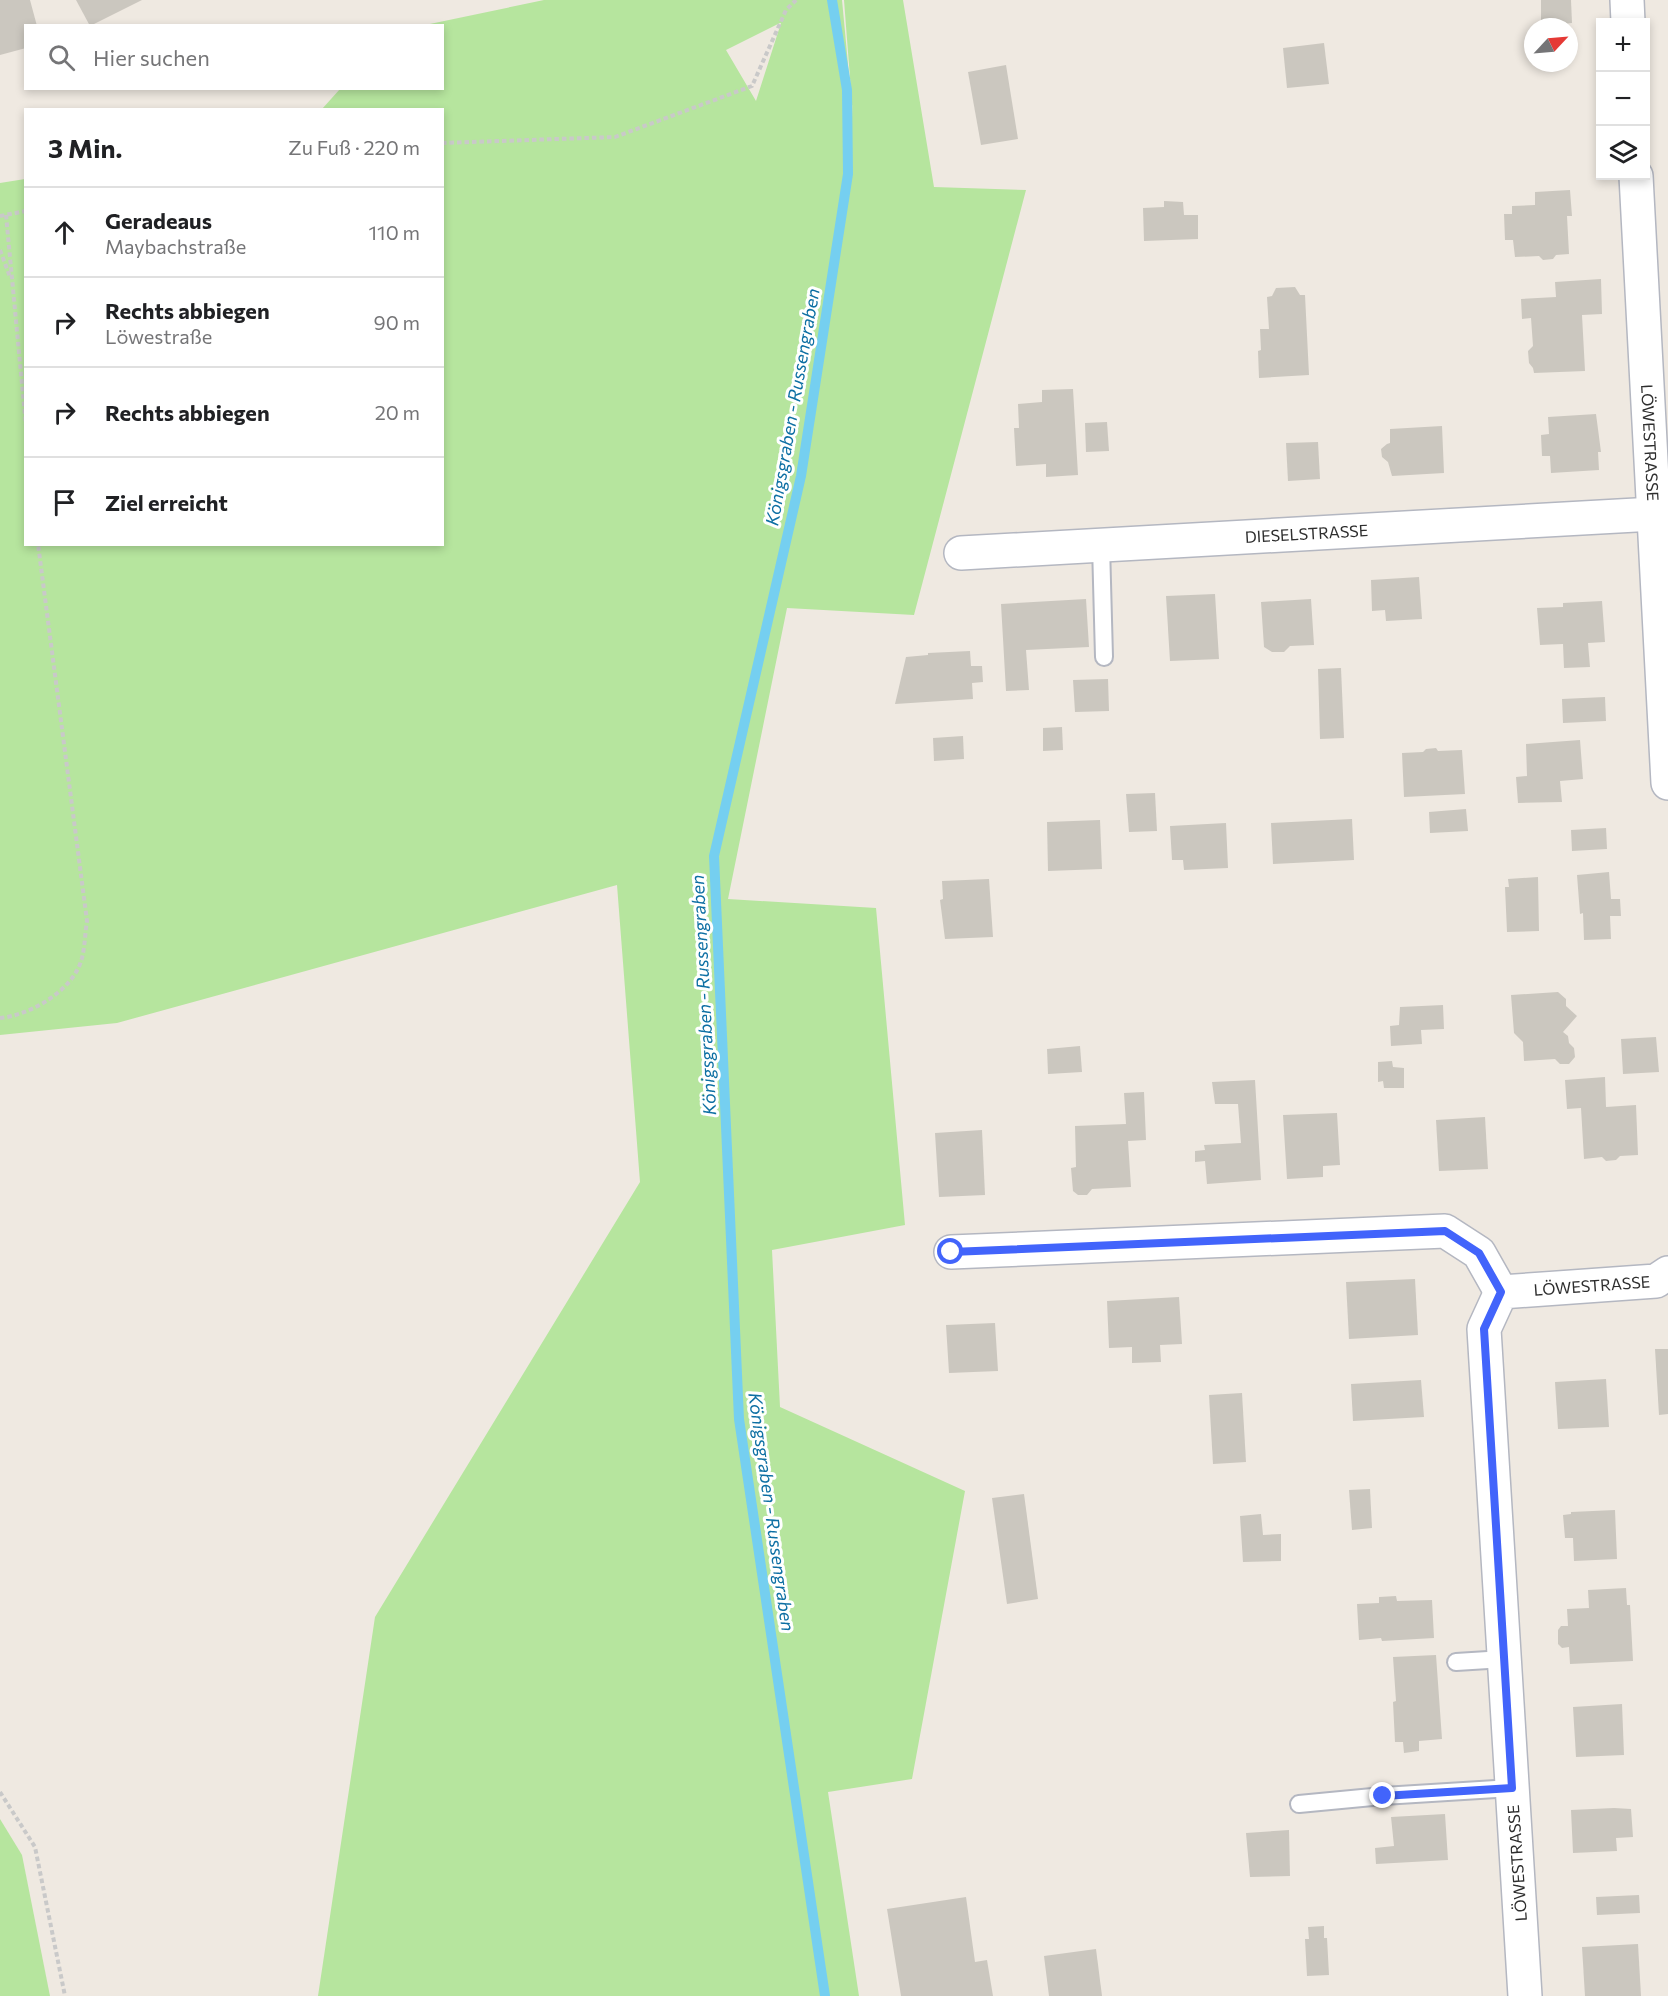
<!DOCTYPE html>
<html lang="de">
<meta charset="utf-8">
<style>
body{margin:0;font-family:Commissioner,sans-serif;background:#f2f2f2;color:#202124}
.controls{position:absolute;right:18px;top:18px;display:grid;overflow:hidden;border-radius:0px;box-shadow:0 3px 9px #0003}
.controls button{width:54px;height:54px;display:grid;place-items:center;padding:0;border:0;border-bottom:2px solid #e0e0e0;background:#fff;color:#202124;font:30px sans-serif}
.compass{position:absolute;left:1524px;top:18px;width:54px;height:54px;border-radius:50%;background:#fff;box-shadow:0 3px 9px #0003;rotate:64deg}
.stop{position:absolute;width:18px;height:18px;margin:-14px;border:4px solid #4264fb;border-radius:50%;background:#fff}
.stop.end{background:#4264fb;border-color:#fff;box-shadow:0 2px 6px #0008}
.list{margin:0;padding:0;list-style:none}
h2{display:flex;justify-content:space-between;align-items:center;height:78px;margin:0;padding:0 24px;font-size:26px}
h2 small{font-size:20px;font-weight:400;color:#757577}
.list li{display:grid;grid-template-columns:39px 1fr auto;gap:18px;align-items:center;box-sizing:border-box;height:90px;padding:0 24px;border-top:2px solid #e0e0e0}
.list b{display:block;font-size:22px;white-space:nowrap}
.list p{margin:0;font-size:20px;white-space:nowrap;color:#757577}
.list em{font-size:20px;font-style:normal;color:#757577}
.icon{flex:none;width:33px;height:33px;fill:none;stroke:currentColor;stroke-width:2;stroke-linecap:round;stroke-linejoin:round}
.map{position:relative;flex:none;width:1668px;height:1996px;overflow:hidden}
.search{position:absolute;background:#fff;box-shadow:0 3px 9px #0003;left:24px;top:24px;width:420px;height:66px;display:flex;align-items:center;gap:15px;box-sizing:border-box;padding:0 21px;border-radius:0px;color:#757577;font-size:22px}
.panel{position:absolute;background:#fff;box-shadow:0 3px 9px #0003;left:24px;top:108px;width:420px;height:438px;border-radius:0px}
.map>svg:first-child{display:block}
.green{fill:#b6e59e;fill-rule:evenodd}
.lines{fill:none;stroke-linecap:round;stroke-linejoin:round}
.stream{stroke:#75cff0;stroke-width:10}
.building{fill:#cbc7bf}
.service-casing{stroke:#b4b7c1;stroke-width:20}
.minor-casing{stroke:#b4b7c1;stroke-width:36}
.path{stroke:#c9c9c9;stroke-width:4;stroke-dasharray:4.5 3;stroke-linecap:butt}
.service{stroke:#fff;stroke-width:16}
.minor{stroke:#fff;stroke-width:33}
.route{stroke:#4264fb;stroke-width:8}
.labels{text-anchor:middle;stroke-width:6;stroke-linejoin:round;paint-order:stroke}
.street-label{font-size:16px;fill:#2e2e2e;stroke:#fff}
.water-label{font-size:18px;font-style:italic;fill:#0d6fa3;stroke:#fff}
</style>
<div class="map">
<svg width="1668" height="1996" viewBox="0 0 1668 1996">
<rect width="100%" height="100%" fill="#efe9e1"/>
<!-- green -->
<g class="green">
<path d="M 544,0 L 842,0 L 853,117 L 844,0 L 903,0 L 934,187 L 1026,190 L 914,615 L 787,608 L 728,899 L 876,908 L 905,1225 L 772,1250 L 780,1407 L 965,1491 L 912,1779 L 828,1792 L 859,1996 L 318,1996 L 375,1617 L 640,1182 L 617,885 L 117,1023 L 0,1035 L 0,183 L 25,179 L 26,544 L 442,544 L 442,110 L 322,109 L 340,89 L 442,88 L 442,26 L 425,25 ZM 780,23 L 781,23 L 756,101 L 726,50 Z"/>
<path d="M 0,1819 L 22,1855 L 50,1996 L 0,1996 Z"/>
</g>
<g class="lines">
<!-- stream -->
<path class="stream" d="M 825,1996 L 739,1419 L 714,856 L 801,476 L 848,174 L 847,90 L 832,0"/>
</g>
<!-- building -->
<g class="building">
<path d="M 0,0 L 30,0 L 37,26 L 26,26 L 26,48 L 0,55 Z"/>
<path d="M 76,0 L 142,0 L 90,26 Z"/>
<path d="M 1541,0 L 1571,0 L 1572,23 L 1541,26 Z"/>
<path d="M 1324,43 L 1329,84 L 1287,88 L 1283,48 Z"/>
<path d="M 1006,65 L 1018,139 L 981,145 L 968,72 Z"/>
<path d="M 1570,190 L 1572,216 L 1567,216 L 1569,254 L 1556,255 L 1553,259 L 1543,260 L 1539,256 L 1515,257 L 1513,240 L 1505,240 L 1504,214 L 1512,214 L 1512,206 L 1535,205 L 1535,192 Z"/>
<path d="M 1164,201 L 1183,202 L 1184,215 L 1198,215 L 1198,239 L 1144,241 L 1143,208 L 1164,207 Z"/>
<path d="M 1601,279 L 1602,314 L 1582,315 L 1585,371 L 1534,373 L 1533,368 L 1529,363 L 1528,351 L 1533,346 L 1531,318 L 1522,319 L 1521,299 L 1556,297 L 1555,282 Z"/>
<path d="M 1295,287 L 1300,295 L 1305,295 L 1309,375 L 1259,378 L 1258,351 L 1261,350 L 1260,329 L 1269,329 L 1267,297 L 1272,296 L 1276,288 Z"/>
<path d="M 1073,389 L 1078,475 L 1046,477 L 1046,464 L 1016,466 L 1014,428 L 1019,428 L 1018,404 L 1042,402 L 1042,390 Z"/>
<path d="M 1596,414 L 1601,452 L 1598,452 L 1599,470 L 1551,473 L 1550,456 L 1542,456 L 1541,435 L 1549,434 L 1548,417 Z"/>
<path d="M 1107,422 L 1109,451 L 1086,452 L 1085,423 Z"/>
<path d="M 1442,426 L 1444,473 L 1392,476 L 1388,462 L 1382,457 L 1381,449 L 1387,444 L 1390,443 L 1390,429 Z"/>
<path d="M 1318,442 L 1320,479 L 1288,481 L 1286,443 Z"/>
<path d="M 1419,577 L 1422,619 L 1386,621 L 1385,610 L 1372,611 L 1371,580 Z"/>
<path d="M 1215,594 L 1219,659 L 1170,661 L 1166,596 Z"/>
<path d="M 1086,599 L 1089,647 L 1026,650 L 1029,690 L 1006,691 L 1001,604 Z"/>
<path d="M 1311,599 L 1314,645 L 1290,646 L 1284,652 L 1272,652 L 1264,647 L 1261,602 Z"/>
<path d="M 1602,601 L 1605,642 L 1588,643 L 1590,667 L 1564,668 L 1563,644 L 1540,645 L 1537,608 L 1563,607 L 1563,603 Z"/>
<path d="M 970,651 L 971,666 L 982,666 L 983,682 L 972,683 L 973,699 L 895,704 L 906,657 L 928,655 L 928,653 Z"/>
<path d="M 1341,668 L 1344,738 L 1320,739 L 1318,669 Z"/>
<path d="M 1108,679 L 1109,711 L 1075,712 L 1073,680 Z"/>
<path d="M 1605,697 L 1606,721 L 1563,723 L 1562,699 Z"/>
<path d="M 1062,727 L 1063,750 L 1043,751 L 1043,728 Z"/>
<path d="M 963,736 L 964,759 L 934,761 L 933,738 Z"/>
<path d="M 1580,740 L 1583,779 L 1560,781 L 1562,802 L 1518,803 L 1516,777 L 1527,776 L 1526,744 Z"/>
<path d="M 1436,748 L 1438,751 L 1462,750 L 1465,794 L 1404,797 L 1402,753 L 1423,752 L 1426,749 Z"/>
<path d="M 1155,793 L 1157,831 L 1129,832 L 1126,794 Z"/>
<path d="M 1466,809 L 1468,831 L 1430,833 L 1429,812 Z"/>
<path d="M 1352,819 L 1354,860 L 1273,864 L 1271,823 Z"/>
<path d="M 1100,820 L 1102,869 L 1048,871 L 1047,822 Z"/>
<path d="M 1226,823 L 1228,868 L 1184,870 L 1183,860 L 1172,860 L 1170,826 Z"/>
<path d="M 1606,828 L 1607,849 L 1572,851 L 1571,830 Z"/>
<path d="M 1609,872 L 1611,899 L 1620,899 L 1621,916 L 1610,916 L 1611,939 L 1584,940 L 1583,913 L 1580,914 L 1577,875 Z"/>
<path d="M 1538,877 L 1539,931 L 1507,932 L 1505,887 L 1509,887 L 1508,879 Z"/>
<path d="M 989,879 L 993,937 L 945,939 L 940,900 L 943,899 L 942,881 Z"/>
<path d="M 1558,992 L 1566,999 L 1566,1006 L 1577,1016 L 1563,1032 L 1568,1036 L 1569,1043 L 1574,1048 L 1575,1057 L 1569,1064 L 1560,1064 L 1555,1059 L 1524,1061 L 1523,1042 L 1514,1033 L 1511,995 Z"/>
<path d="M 1443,1005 L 1444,1029 L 1421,1030 L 1422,1044 L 1391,1046 L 1390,1026 L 1399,1025 L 1400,1007 Z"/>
<path d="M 1656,1037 L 1659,1072 L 1623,1074 L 1621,1039 Z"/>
<path d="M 1080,1046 L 1082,1072 L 1048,1074 L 1047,1049 Z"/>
<path d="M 1392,1061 L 1393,1067 L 1404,1068 L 1404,1088 L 1384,1088 L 1383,1081 L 1378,1082 L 1378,1062 Z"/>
<path d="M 1605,1077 L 1606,1107 L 1636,1105 L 1638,1155 L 1620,1156 L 1616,1160 L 1606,1161 L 1602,1157 L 1584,1159 L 1581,1108 L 1567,1109 L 1565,1080 Z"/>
<path d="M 1255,1080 L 1261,1180 L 1207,1184 L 1205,1161 L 1195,1162 L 1195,1151 L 1205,1150 L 1204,1145 L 1241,1143 L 1238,1104 L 1215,1104 L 1212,1082 Z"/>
<path d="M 1144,1092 L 1146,1140 L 1128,1141 L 1131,1187 L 1092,1189 L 1087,1195 L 1078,1195 L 1073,1191 L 1071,1168 L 1076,1167 L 1075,1126 L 1126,1124 L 1124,1093 Z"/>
<path d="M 1337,1113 L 1340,1165 L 1323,1166 L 1323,1177 L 1287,1179 L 1283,1115 Z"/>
<path d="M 1485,1117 L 1488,1169 L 1439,1171 L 1436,1120 Z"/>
<path d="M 982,1130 L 985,1195 L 939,1197 L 935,1133 Z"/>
<path d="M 1415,1279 L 1418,1335 L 1349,1339 L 1346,1282 Z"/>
<path d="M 1179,1297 L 1182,1344 L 1160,1345 L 1161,1362 L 1132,1363 L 1132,1347 L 1109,1348 L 1107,1301 Z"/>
<path d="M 995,1323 L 998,1371 L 949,1373 L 946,1325 Z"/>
<path d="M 1655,1349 L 1668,1349 L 1668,1414 L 1659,1415 Z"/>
<path d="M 1606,1379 L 1609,1427 L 1558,1429 L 1555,1382 Z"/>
<path d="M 1421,1380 L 1424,1417 L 1353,1421 L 1351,1384 Z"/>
<path d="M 1242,1393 L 1246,1462 L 1213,1464 L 1209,1395 Z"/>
<path d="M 1370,1489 L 1372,1528 L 1352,1530 L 1349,1490 Z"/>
<path d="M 1024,1494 L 1038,1599 L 1007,1604 L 992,1498 Z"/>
<path d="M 1615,1510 L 1617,1559 L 1574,1561 L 1573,1538 L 1565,1538 L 1563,1515 L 1571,1514 L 1571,1512 Z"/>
<path d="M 1261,1514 L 1263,1535 L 1281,1534 L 1281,1561 L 1243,1562 L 1240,1516 Z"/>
<path d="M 1626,1588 L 1627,1605 L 1630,1605 L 1633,1661 L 1570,1664 L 1569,1647 L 1562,1648 L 1558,1644 L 1558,1630 L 1561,1626 L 1568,1626 L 1567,1609 L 1589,1608 L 1588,1590 Z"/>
<path d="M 1396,1596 L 1397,1601 L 1432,1600 L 1434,1638 L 1382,1641 L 1381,1638 L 1359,1640 L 1357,1604 L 1379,1603 L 1379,1597 Z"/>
<path d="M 1436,1655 L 1442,1739 L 1419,1741 L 1419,1751 L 1404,1753 L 1403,1742 L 1395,1742 L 1393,1702 L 1396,1701 L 1393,1657 Z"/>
<path d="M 1622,1704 L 1624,1755 L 1576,1757 L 1573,1707 Z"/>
<path d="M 1614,1808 L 1631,1809 L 1633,1837 L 1616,1838 L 1617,1851 L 1573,1853 L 1571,1810 Z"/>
<path d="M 1445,1814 L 1448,1860 L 1376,1864 L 1375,1848 L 1394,1846 L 1391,1817 Z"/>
<path d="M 1289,1830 L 1290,1876 L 1250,1877 L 1246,1833 Z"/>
<path d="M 1639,1895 L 1640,1913 L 1597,1915 L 1596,1897 Z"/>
<path d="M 966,1897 L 975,1962 L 987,1960 L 993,1996 L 901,1996 L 887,1909 Z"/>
<path d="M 1324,1926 L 1324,1938 L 1327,1938 L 1329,1975 L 1307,1976 L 1305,1939 L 1309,1939 L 1308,1927 Z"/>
<path d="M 1638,1944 L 1641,1996 L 1585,1996 L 1582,1947 Z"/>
<path d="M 1096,1949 L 1102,1996 L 1049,1996 L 1044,1956 Z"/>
</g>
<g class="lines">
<!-- service casing -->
<g class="service-casing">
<g id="service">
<path d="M 1101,545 L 1104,657"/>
<path d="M 1456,1662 L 1504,1659"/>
<path d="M 1299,1804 L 1383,1796 L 1512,1788"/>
</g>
</g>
<!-- minor casing -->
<g class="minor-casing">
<g id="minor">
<path d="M 1627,0 L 1628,22"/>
<path id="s1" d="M 1636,176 L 1668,783"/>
<path id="s2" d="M 961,553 L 1654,514"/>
<path d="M 951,1252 L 1445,1231 L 1479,1253 L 1501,1292"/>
<path id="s3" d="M 1525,1996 L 1484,1329 L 1501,1292 L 1656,1281 L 1668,1273"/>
</g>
</g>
<!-- path -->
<g class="path">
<path d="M 442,143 L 615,137 L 752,86 L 786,10 L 796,0"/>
<path d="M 6,215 L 26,426"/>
<path d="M 0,216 L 26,211"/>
<path d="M 0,250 L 10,277"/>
<path d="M 0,1018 C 31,1015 74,990 82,958 C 85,946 85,933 87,921 L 38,544"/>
<path d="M 0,1792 L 35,1847 L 65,1996"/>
</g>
<!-- service -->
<use href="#service" class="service"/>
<!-- minor -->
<use href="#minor" class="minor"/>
</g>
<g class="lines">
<!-- route -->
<path class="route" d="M 951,1252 L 1445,1231 L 1479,1253 L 1501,1292 L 1484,1329 L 1512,1788 L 1383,1796"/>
</g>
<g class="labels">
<!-- street labels -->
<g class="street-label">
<text dy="6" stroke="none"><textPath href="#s1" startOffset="267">LÖWESTRASSE</textPath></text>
<text dy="6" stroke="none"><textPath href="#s2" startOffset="346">DIESELSTRASSE</textPath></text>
<text dy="6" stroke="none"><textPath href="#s3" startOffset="800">LÖWESTRASSE</textPath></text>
<text transform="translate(1517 1863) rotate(-94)" y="6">LÖWESTRASSE</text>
</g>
<!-- water labels -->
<g class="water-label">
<text transform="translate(793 407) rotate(-80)" y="6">Königsgraben - Russengraben</text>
<text transform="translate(704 995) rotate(-93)" y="6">Königsgraben - Russengraben</text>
<text transform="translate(771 1512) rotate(82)" y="6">Königsgraben - Russengraben</text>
</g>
</g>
</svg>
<div class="controls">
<button>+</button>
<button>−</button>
<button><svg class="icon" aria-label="layers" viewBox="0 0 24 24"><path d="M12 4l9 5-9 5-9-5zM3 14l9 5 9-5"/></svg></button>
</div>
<svg class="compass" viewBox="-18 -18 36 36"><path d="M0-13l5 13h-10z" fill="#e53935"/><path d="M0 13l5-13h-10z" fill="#757577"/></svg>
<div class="stop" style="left:951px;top:1252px"></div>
<div class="stop end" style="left:1383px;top:1796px"></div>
<div class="search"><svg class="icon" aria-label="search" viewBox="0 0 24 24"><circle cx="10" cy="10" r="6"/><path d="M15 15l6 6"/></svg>Hier suchen</div>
<section class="panel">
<h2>3 Min.<small>Zu Fuß · 220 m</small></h2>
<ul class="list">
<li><svg class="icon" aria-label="ahead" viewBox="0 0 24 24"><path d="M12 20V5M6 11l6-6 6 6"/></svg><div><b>Geradeaus</b><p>Maybachstraße</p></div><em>110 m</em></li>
<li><svg class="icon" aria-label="right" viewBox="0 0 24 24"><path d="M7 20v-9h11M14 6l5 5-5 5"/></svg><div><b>Rechts abbiegen</b><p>Löwestraße</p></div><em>90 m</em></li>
<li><svg class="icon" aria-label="right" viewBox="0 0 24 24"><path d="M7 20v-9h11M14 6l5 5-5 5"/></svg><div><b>Rechts abbiegen</b></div><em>20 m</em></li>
<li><svg class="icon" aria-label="arrive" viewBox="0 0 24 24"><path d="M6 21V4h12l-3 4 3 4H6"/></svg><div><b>Ziel erreicht</b></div></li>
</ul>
</section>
</div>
